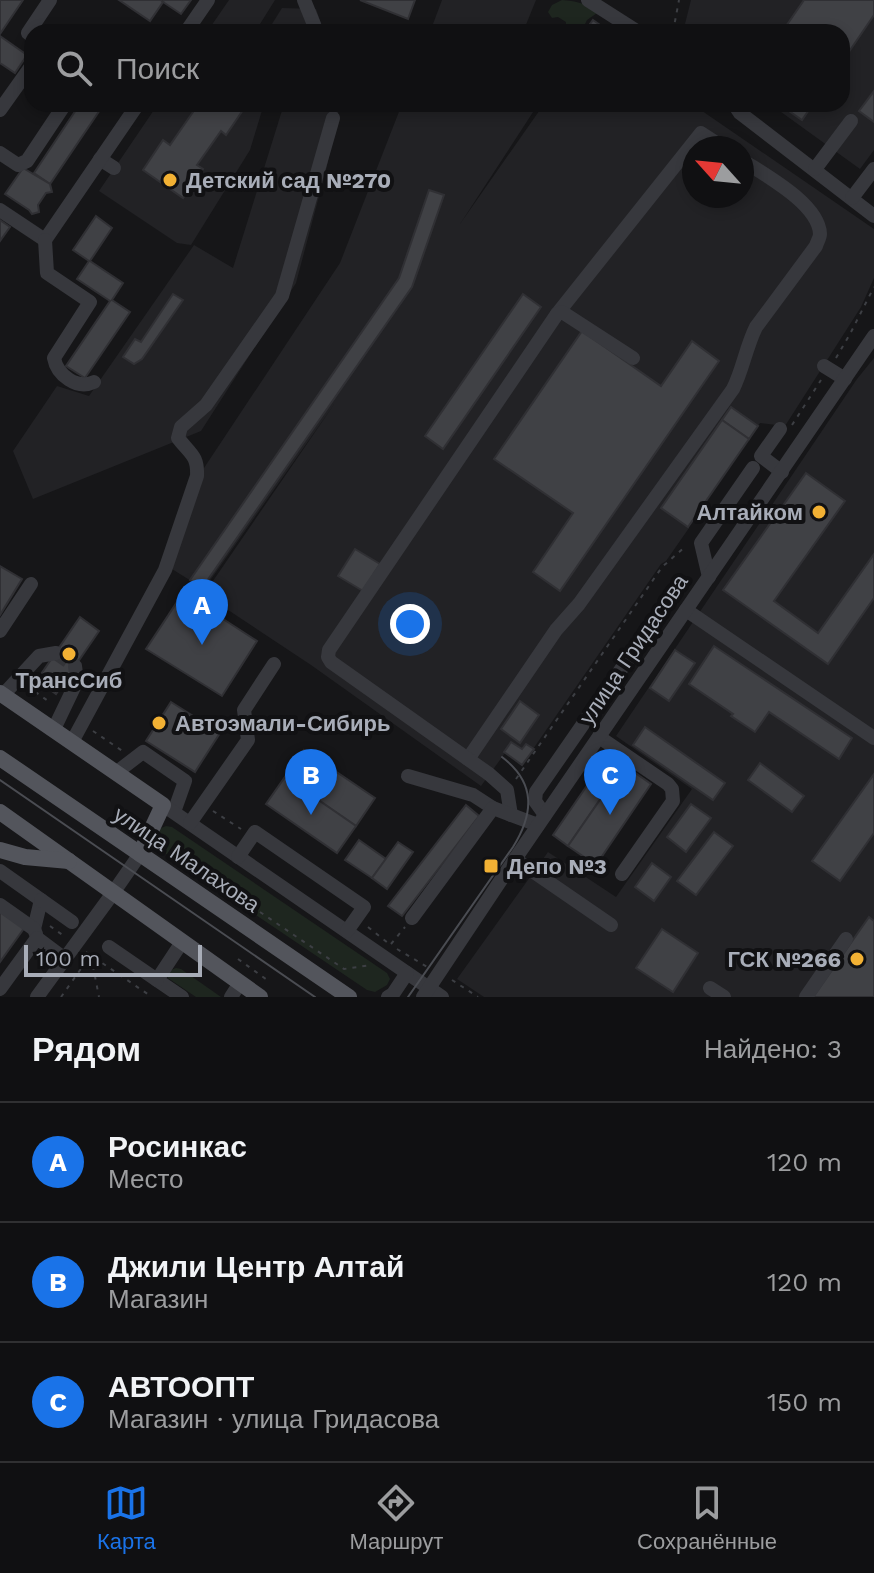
<!DOCTYPE html>
<html lang="ru">
<meta charset="utf-8">
<style>
body{margin:0;font-family:"Work Sans",sans-serif;background:#19191b;color:#f1f3f6}
.compass{position:absolute;left:682px;top:136px;width:72px;height:72px;border-radius:50%;background:#101012;box-shadow:0 4px 12px #0003;rotate:297deg}
.scale{position:absolute;left:24px;bottom:20px;width:178px;box-sizing:border-box;padding-left:8px;border:4px solid #a8adb8;border-top:0;font-size:22px;line-height:28px;white-space:nowrap;color:#a8adb8;-webkit-text-stroke:6px #111113;paint-order:stroke}
.you{position:absolute;left:410px;top:624px;width:28px;height:28px;margin:-20px;border:6px solid #fff;border-radius:50%;background:#1a73e8;box-shadow:0 0 0 12px #1a73e833}
.badge{display:grid;place-items:center;width:52px;height:52px;border-radius:50%;background:#1a73e8;color:#fff;font-size:26px;font-weight:700}
.pin{position:absolute;translate:-50% -66px;filter:drop-shadow(0 2px 4px #0008)}
.pin::after{content:'';position:absolute;top:42px;width:28px;height:24px;background:inherit;clip-path:polygon(0 0,100% 0,50% 100%)}
.list{margin:0;padding:0;list-style:none}
h2{display:flex;justify-content:space-between;align-items:center;height:104px;margin:0;padding:0 32px;font-size:34px}
h2 small{font-size:26px;font-weight:400;color:#9c9d9f}
.list li{display:grid;grid-template-columns:52px 1fr auto;gap:24px;align-items:center;box-sizing:border-box;height:120px;padding:0 32px;border-top:2px solid #303032}
.list b{display:block;font-size:30px;white-space:nowrap}
.list p{margin:0;font-size:26px;white-space:nowrap;color:#9c9d9f}
.list em{font-size:26px;font-style:normal;color:#9c9d9f}
.icon{flex:none;width:44px;height:44px;fill:none;stroke:currentColor;stroke-width:2;stroke-linecap:round;stroke-linejoin:round}
.map{position:relative;flex:none;width:874px;height:997px;overflow:hidden}
.search{position:absolute;background:#101012;box-shadow:0 4px 12px #0003;left:24px;right:24px;top:24px;height:88px;display:flex;align-items:center;gap:20px;box-sizing:border-box;padding:0 28px;border-radius:24px;color:#9c9d9f;font-size:30px}
.sheet{height:464px;background:#101012}
nav{display:flex;justify-content:space-around;align-items:center;box-sizing:border-box;height:112px;border-top:2px solid #303032;background:#101012;font-size:22px;color:#9c9d9f}
nav a{display:grid;justify-items:center;gap:4px}
nav .on{color:#1a73e8}
.map>svg:first-child{display:block}
.built{fill:#222225;fill-rule:evenodd}
.green{fill:#1e261f}
.building{fill:#404145;stroke:#303034;stroke-width:2}
.lines{fill:none;stroke-linecap:round;stroke-linejoin:round}
.minor-tunnel{stroke:#333438;stroke-width:14;stroke-dasharray:14 7;stroke-linecap:butt}
.path{stroke:#3d3f44;stroke-width:2;stroke-dasharray:4 6;stroke-linecap:butt}
.minor{stroke:#37383d;stroke-width:14}
.major{stroke:#53555c;stroke-width:16}
.tram{stroke:#4a4c52;stroke-width:2}
.poi-dot{fill:#f2b134;stroke:#111113;stroke-width:3}
.labels{text-anchor:middle;stroke-width:8;stroke-linejoin:round;paint-order:stroke}
.poi-label{font-size:22px;font-weight:bold;fill:#a8adb8;stroke:#111113;text-anchor:start}
.street-label{font-size:22px;fill:#a8adb8;stroke:#111113}
</style>
<div class="map">
<svg width="874" height="997" viewBox="0 0 874 997">
<rect width="100%" height="100%" fill="#161618"/>
<!-- built -->
<g class="built">
<path d="M 229,0 L 275,0 L 255,32 L 207,32 Z"/>
<path d="M 442,0 L 536,0 L 523,32 L 430,32 Z"/>
<path d="M 691,0 L 874,0 L 874,150 L 860,169 L 770,104 L 842,104 L 842,32 L 683,32 Z"/>
<path d="M 282,8 L 316,9 L 324,32 L 267,32 Z"/>
<path d="M 158,104 L 264,104 L 250,150 L 191,245 L 177,243 L 99,191 Z"/>
<path d="M 284,104 L 340,104 L 327,166 L 296,283 L 201,431 L 33,499 L 13,451 L 57,386 L 89,396 L 194,245 L 233,268 Z"/>
<path d="M 402,104 L 534,104 L 537,106 L 460,224 L 544,104 L 692,104 L 874,229 L 874,278 L 861,307 L 785,426 L 760,423 L 688,527 L 689,528 L 666,561 L 661,564 L 522,765 L 505,753 L 481,786 L 311,665 L 204,594 L 335,403 L 204,589 L 172,569 L 204,468 L 340,263 ZM 694,148 L 742,148 L 742,196 L 694,196 Z"/>
<path d="M 874,358 L 874,997 L 484,997 L 457,979 L 548,852 L 616,897 L 692,789 L 616,736 L 857,379 Z"/>
</g>
<!-- green -->
<g class="green">
<path d="M 562,0 C 575,1 588,3 597,13 L 587,20 L 582,30 L 583,32 L 566,32 L 566,22 L 558,17 L 552,18 L 548,12 L 552,5 Z"/>
<path d="M 166,826 L 172,827 L 387,973 L 390,979 L 387,985 L 375,992 L 367,990 L 170,857 L 158,847 L 154,838 L 159,829 Z"/>
<path d="M 176,968 L 181,969 L 221,997 L 196,997 L 168,978 L 167,975 L 171,970 Z"/>
</g>
<!-- building -->
<g class="building">
<path d="M 0,0 L 23,0 L 0,34 Z"/>
<path d="M 119,0 L 161,0 L 163,2 L 150,21 Z"/>
<path d="M 164,0 L 191,0 L 181,14 L 163,2 Z"/>
<path d="M 360,0 L 415,0 L 408,19 Z"/>
<path d="M 804,0 L 874,0 L 874,15 L 842,62 L 842,32 L 782,32 Z"/>
<path d="M 593,20 L 610,32 L 587,32 L 585,31 Z"/>
<path d="M 0,36 L 27,55 L 15,73 L 0,63 Z"/>
<path d="M 874,91 L 874,122 L 859,111 Z"/>
<path d="M 80,104 L 104,104 L 50,184 L 34,173 Z"/>
<path d="M 189,104 L 240,104 L 245,107 L 226,135 L 221,131 L 197,165 L 203,169 L 183,198 L 143,170 L 163,140 L 170,145 L 193,112 L 187,107 Z"/>
<path d="M 779,104 L 813,104 L 802,120 Z"/>
<path d="M 23,168 L 50,184 L 52,192 L 46,193 L 38,205 L 39,212 L 32,214 L 29,210 L 5,194 Z"/>
<path d="M 429,190 L 444,195 L 412,287 L 202,588 L 190,580 L 399,278 Z"/>
<path d="M 96,216 L 112,228 L 90,261 L 123,283 L 112,300 L 130,312 L 85,378 L 66,366 L 110,301 L 77,279 L 89,261 L 73,250 Z"/>
<path d="M 0,220 L 10,227 L 0,241 Z"/>
<path d="M 173,294 L 183,300 L 142,359 L 134,364 L 123,357 L 135,339 L 141,342 Z"/>
<path d="M 523,294 L 541,307 L 443,449 L 425,436 Z"/>
<path d="M 582,331 L 661,386 L 692,341 L 719,361 L 560,591 L 533,572 L 573,513 L 494,459 Z"/>
<path d="M 731,407 L 758,426 L 749,439 L 722,420 Z"/>
<path d="M 722,420 L 749,439 L 688,527 L 661,508 Z"/>
<path d="M 806,473 L 845,501 L 774,601 L 818,633 L 874,554 L 874,598 L 828,664 L 723,590 Z"/>
<path d="M 355,549 L 380,564 L 363,591 L 338,576 Z"/>
<path d="M 0,566 L 22,579 L 0,615 Z"/>
<path d="M 183,593 L 257,641 L 222,696 L 146,649 Z"/>
<path d="M 80,617 L 99,631 L 56,694 L 37,680 Z"/>
<path d="M 714,646 L 852,738 L 839,759 L 769,712 L 755,732 L 731,716 L 733,714 L 689,684 Z"/>
<path d="M 675,650 L 695,663 L 669,701 L 650,688 Z"/>
<path d="M 520,701 L 539,715 L 520,743 L 501,729 Z"/>
<path d="M 171,702 L 220,733 L 195,772 L 146,741 Z"/>
<path d="M 645,727 L 725,783 L 713,800 L 633,745 Z"/>
<path d="M 511,742 L 522,749 L 526,744 L 534,749 L 522,765 L 504,752 Z"/>
<path d="M 304,750 L 375,798 L 356,826 L 285,777 Z"/>
<path d="M 608,755 L 624,765 L 568,846 L 553,835 Z"/>
<path d="M 760,763 L 804,796 L 792,812 L 748,780 Z"/>
<path d="M 624,765 L 651,784 L 596,865 L 568,846 Z"/>
<path d="M 874,774 L 874,833 L 840,881 L 812,861 Z"/>
<path d="M 285,777 L 356,826 L 337,853 L 266,804 Z"/>
<path d="M 691,804 L 711,818 L 686,852 L 667,837 Z"/>
<path d="M 466,805 L 479,816 L 402,916 L 388,906 Z"/>
<path d="M 714,832 L 733,846 L 696,895 L 677,881 Z"/>
<path d="M 359,840 L 386,859 L 372,878 L 345,860 Z"/>
<path d="M 398,842 L 413,852 L 387,889 L 372,878 Z"/>
<path d="M 652,863 L 671,877 L 654,901 L 635,887 Z"/>
<path d="M 0,910 L 25,927 L 0,962 Z"/>
<path d="M 869,917 L 874,921 L 874,997 L 813,997 Z"/>
<path d="M 662,929 L 698,953 L 673,992 L 636,968 Z"/>
</g>
<g class="lines">
<!-- minor-tunnel -->
<path class="minor-tunnel" d="M 56,653 L 75,666"/>
<!-- path -->
<g class="path">
<path d="M 673,32 L 679,0"/>
<path d="M 836,358 L 850,334 L 874,287"/>
<path d="M 792,425 L 821,380"/>
<path d="M 27,686 L 51,703"/>
<path d="M 93,731 L 124,752"/>
<path d="M 516,779 L 662,567 L 686,546"/>
<path d="M 213,811 L 241,829"/>
<path d="M 260,912 L 344,969 L 371,965"/>
<path d="M 50,926 L 64,936"/>
<path d="M 368,927 L 388,943"/>
<path d="M 391,944 L 405,927"/>
<path d="M 397,949 L 429,968"/>
<path d="M 86,952 L 152,997"/>
<path d="M 91,956 L 99,997"/>
<path d="M 238,959 L 270,982"/>
<path d="M 452,980 L 478,997"/>
<path d="M 61,997 L 90,956"/>
</g>
<!-- minor -->
<g class="minor">
<path d="M 304,0 L 317,32"/>
<path d="M 588,0 L 638,32"/>
<path d="M 186,32 L 208,0"/>
<path d="M 32,36 L 28,33 L 50,0"/>
<path d="M 734,104 L 740,113 L 874,216"/>
<path d="M 0,110 L 32,65"/>
<path d="M 0,153 L 18,165 L 27,161 L 65,104"/>
<path d="M 100,159 L 114,168"/>
<path d="M 815,169 L 851,121"/>
<path d="M 852,198 L 874,169"/>
<path d="M 0,210 L 45,240 L 138,104"/>
<path d="M 45,240 L 47,273 L 90,302 L 54,358 C 57,375 77,390 94,382"/>
<path d="M 557,314 L 701,133 L 724,148"/>
<path d="M 824,366 L 845,379"/>
<path d="M 780,429 L 761,456 L 782,472"/>
<path d="M 709,577 L 701,543 L 753,468"/>
<path d="M 686,610 L 874,738"/>
<path d="M 0,631 L 31,584"/>
<path d="M 3,695 L 39,656 L 56,653"/>
<path d="M 54,729 L 77,681 L 75,666"/>
<path d="M 599,737 L 668,784 L 672,789 L 673,801 L 622,874"/>
<path d="M 72,742 L 165,570 L 197,476 C 198,455 190,454 178,438 L 181,427 L 206,405 L 282,296 L 333,118"/>
<path d="M 468,759 L 556,630 L 579,604 L 733,389 C 743,369 746,347 756,327 L 816,246 C 817,242 820,238 820,234 C 819,204 765,175 742,160"/>
<path d="M 117,772 L 143,752 L 185,781 L 174,812"/>
<path d="M 408,776 L 473,795 L 493,808"/>
<path d="M 163,805 L 442,997"/>
<path d="M 511,815 L 507,790 L 489,774 L 331,662 L 328,657 L 329,650 L 557,314 L 562,312 L 633,358"/>
<path d="M 545,815 L 535,801 L 536,792 L 665,606"/>
<path d="M 190,823 L 248,740 L 244,710 L 274,664"/>
<path d="M 238,857 L 255,832 L 364,907 L 347,931"/>
<path d="M 515,859 L 611,925"/>
<path d="M 0,871 L 41,900 L 34,929"/>
<path d="M 41,900 L 72,922"/>
<path d="M 0,905 L 34,929 L 36,934"/>
<path d="M 412,918 L 493,808 L 538,825"/>
<path d="M 182,942 L 157,980 L 182,997"/>
<path d="M 109,947 L 157,980"/>
<path d="M 710,988 L 724,997"/>
<path d="M 0,989 L 37,938 L 65,959"/>
<path d="M 37,997 L 113,893 L 140,854"/>
<path d="M 231,997 L 240,983"/>
<path d="M 388,997 L 393,994 L 407,973"/>
<path d="M 423,997 L 515,859 L 874,336"/>
<path d="M 806,997 L 846,939"/>
</g>
<!-- major -->
<g class="major">
<path d="M 0,693 L 163,805 L 140,854"/>
<path d="M 0,758 L 349,997"/>
<path d="M 0,812 L 260,997"/>
<path d="M 0,850 L 25,857 L 69,861"/>
</g>
<!-- tram -->
<g class="tram">
<path d="M 0,780 L 315,997"/>
<path d="M 408,997 L 513,847 C 534,813 536,783 502,757"/>
</g>
</g>
<!-- markers -->
<g class="poi-dot">
<circle cx="170" cy="180" r="8"/>
<circle cx="819" cy="512" r="8"/>
<circle cx="69" cy="654" r="8"/>
<circle cx="159" cy="723" r="8"/>
<rect x="483" y="858" width="16" height="16" rx="4"/>
<circle cx="857" cy="959" r="8"/>
</g>
<g class="labels">
<!-- poi labels -->
<g class="poi-label">
<text x="186" y="188">Детский сад №270</text>
<text x="803" y="520" text-anchor="end">Алтайком</text>
<text x="69" y="688" text-anchor="middle">ТрансСиб</text>
<text x="175" y="731">Автоэмали-Сибирь</text>
<text x="507" y="874">Депо №3</text>
<text x="841" y="967" text-anchor="end">ГСК №266</text>
</g>
<!-- street labels -->
<g class="street-label">
<text transform="translate(633 649) rotate(-56)" y="8">улица Гридасова</text>
<text transform="translate(187 859) rotate(34)" y="8">улица Малахова</text>
</g>
</g>
</svg>
<svg class="compass" viewBox="-18 -18 36 36"><path d="M0-13l5 13h-10z" fill="#e53935"/><path d="M0 13l5-13h-10z" fill="#9c9d9f"/></svg>
<div class="scale">100 m</div>
<div class="you"></div>
<div class="pin badge" style="left:202px;top:645px">A</div>
<div class="pin badge" style="left:311px;top:815px">B</div>
<div class="pin badge" style="left:610px;top:815px">C</div>
<div class="search"><svg class="icon" aria-label="search" viewBox="0 0 24 24"><circle cx="10" cy="10" r="6"/><path d="M15 15l6 6"/></svg>Поиск</div>
</div>
<section class="sheet">
<h2>Рядом<small>Найдено: 3</small></h2>
<ul class="list">
<li><span class="badge">A</span><div><b>Росинкас</b><p>Место</p></div><em>120 m</em></li>
<li><span class="badge">B</span><div><b>Джили Центр Алтай</b><p>Магазин</p></div><em>120 m</em></li>
<li><span class="badge">C</span><div><b>АВТООПТ</b><p>Магазин · улица Гридасова</p></div><em>150 m</em></li>
</ul>
</section>
<nav>
<a class="on"><svg class="icon" aria-label="map" viewBox="0 0 24 24"><path d="M3 6l6-2 6 2 6-2v14l-6 2-6-2-6 2zM9 4v14M15 6v14"/></svg>Карта</a>
<a><svg class="icon" aria-label="directions" viewBox="0 0 24 24"><path d="M12 3l9 9-9 9-9-9zM9 14v-3h6M13 9l2 2-2 2"/></svg>Маршрут</a>
<a><svg class="icon" aria-label="saved" viewBox="0 0 24 24"><path d="M7 4h10v16l-5-4-5 4z"/></svg>Сохранённые</a>
</nav>
